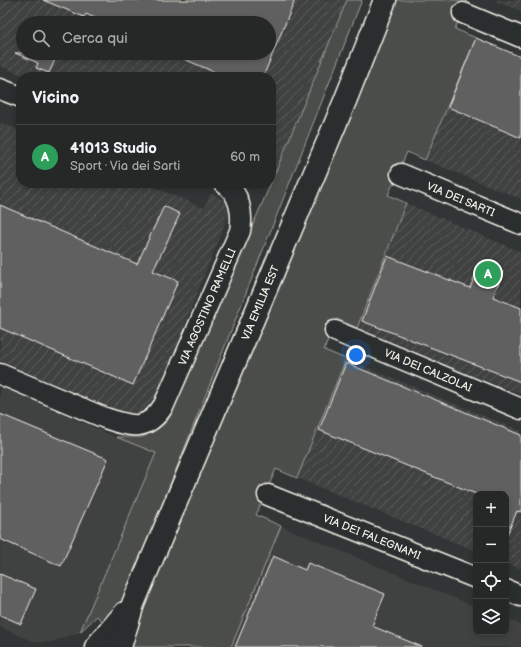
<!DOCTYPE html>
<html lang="it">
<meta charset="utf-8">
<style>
body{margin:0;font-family:"Balsamiq Sans",sans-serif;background:#323434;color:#f1f3f6}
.controls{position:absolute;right:12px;bottom:12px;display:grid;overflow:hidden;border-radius:8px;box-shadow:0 2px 6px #0003}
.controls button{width:36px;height:36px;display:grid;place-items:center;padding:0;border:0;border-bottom:1px solid #424445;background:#262828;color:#f1f3f6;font:20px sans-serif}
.you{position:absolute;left:356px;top:355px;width:14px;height:14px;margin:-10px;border:3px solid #fff;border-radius:50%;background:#1a73e8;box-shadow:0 0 0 6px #1a73e833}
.badge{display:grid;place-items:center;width:26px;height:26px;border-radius:50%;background:#d93025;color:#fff;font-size:13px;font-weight:700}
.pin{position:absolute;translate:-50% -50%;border:2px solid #fff;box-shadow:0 1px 4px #0006}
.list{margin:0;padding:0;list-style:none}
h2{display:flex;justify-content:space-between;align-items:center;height:52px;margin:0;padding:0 16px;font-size:17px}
h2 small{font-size:13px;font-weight:400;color:#a4a6a8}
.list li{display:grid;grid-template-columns:26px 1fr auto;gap:12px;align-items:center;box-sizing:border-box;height:64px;padding:0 16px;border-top:1px solid #424445}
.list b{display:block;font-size:15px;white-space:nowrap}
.list p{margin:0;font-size:13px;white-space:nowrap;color:#a4a6a8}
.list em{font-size:13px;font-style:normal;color:#a4a6a8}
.icon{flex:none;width:22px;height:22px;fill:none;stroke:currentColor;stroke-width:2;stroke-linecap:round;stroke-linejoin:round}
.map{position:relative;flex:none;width:521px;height:647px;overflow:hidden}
.search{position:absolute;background:#262828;box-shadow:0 2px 6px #0003;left:16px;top:16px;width:260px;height:44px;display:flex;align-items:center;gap:10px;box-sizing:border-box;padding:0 14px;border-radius:22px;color:#a4a6a8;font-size:15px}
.panel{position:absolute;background:#262828;box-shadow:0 2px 6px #0003;left:16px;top:72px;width:260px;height:116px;border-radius:16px}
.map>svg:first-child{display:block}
.built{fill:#404242}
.industrial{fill:url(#industrial-furrows);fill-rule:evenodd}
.green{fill:#4b4d4c;stroke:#a09f9a}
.building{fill:#5f605f;stroke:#f4f1e8}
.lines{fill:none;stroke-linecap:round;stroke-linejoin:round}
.minor-casing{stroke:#f4f1e8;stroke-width:23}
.secondary-casing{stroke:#f4f1e8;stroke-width:25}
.minor{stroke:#2a2d2e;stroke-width:20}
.secondary{stroke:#2a2d2e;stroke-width:22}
.labels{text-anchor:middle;stroke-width:3.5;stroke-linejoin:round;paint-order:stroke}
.street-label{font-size:11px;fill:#f4f1e8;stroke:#2a2d2e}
</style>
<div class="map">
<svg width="521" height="647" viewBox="0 0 521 647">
<defs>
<pattern id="industrial-furrows" width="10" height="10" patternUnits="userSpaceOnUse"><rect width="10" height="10" fill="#404242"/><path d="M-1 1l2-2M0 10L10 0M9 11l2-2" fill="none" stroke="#5c5e5d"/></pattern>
</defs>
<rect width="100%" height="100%" fill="#323535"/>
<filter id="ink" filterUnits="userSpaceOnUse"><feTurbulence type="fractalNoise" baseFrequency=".025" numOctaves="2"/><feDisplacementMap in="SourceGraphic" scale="8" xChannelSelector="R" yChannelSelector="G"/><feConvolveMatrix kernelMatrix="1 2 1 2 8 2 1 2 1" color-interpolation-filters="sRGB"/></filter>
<g filter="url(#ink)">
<!-- built -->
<g class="built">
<path d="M 0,387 L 116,437 L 156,452 L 80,632 L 52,642 L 34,642 L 0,627 Z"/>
<path d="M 281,526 L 476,607 L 476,632 L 506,632 L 506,619 L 521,625 L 521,647 L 231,647 Z"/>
</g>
<!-- industrial -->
<g class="industrial">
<path d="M 0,0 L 347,0 L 273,178 L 271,178 L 271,77 L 27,77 L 0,66 ZM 23,23 L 269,23 L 269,53 L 23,53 Z"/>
<path d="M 493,0 L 521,0 L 521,11 Z"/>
<path d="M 476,38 L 521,57 L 521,199 L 425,160 Z"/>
<path d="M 0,122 L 21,131 L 21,183 L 144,183 L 204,208 L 211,193 L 229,203 L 229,213 L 152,408 L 137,414 L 124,413 L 0,361 Z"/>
<path d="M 406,203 L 521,252 L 521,394 L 432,360 L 357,328 Z"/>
<path d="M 346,359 L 521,431 L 521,569 L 506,563 L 506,494 L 476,494 L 476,551 L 297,478 Z"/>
</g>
<!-- green -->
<g class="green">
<path d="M 347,0 L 362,0 L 126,596 L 108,627 L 97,616 L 80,632 L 156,453 L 116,437 L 143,437 L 159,428 L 168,420 L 271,183 Z"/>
<path d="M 391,0 L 467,0 L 455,29 L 476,38 L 425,160 L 407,152 L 388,195 L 406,203 L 357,328 L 337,319 L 324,350 L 346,359 L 297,478 L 276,469 L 256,515 L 281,526 L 231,647 L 128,647 Z"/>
</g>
<!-- building -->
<g class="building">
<path d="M 43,0 L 295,0 L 263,77 L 226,77 L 170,53 L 269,53 L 269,23 L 106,23 L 86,14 L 84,17 Z"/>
<path d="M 476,38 L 521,57 L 521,138 L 448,107 Z"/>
<path d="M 15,53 L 58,53 L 49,73 L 36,68 L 38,63 Z"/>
<path d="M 0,205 L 137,264 L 164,206 L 180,214 L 153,271 L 178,281 L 133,385 L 0,328 Z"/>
<path d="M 387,256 L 470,288 L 480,263 L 503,272 L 493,297 L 521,308 L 521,382 L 362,321 Z"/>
<path d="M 346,363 L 521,435 L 521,512 L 517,511 L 506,537 L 506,494 L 476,494 L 319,430 Z"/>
<path d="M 0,414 L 108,459 L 61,566 L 0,539 Z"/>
<path d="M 273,556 L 305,570 L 308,563 L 385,594 L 372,626 L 422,647 L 235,647 Z"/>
<path d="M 0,574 L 36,589 L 21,624 L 0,615 Z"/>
</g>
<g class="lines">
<!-- minor casing -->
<g class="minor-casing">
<g id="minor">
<path d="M 463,13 L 521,37"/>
<path d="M 0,89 L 21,97"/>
<path id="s1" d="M 401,174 L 521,224"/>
<path id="s2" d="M 335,331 L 521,409"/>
<path id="s3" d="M 0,374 L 105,418 C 132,427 147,432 164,405 L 240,231 C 243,214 240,193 224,183"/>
<path id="s4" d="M 268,495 L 476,578"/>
<path d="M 506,590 L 521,596"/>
</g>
</g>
<!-- secondary casing -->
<g class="secondary-casing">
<g id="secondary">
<path d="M 96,647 L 125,613"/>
<path id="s5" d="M 120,647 L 133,604 L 345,101 L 385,0"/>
</g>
</g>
<!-- minor -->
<use href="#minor" class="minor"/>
<!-- secondary -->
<use href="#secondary" class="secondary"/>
</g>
</g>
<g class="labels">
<!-- street labels -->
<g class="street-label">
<text dy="4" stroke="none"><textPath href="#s1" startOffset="65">VIA DEI SARTI</textPath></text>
<text dy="4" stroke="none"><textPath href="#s5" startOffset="372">VIA EMILIA EST</textPath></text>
<text dy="4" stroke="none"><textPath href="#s3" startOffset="289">VIA AGOSTINO RAMELLI</textPath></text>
<text dy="4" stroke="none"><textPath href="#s2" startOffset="101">VIA DEI CALZOLAI</textPath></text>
<text dy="4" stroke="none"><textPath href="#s4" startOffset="112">VIA DEI FALEGNAMI</textPath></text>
</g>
</g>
</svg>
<div class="controls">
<button>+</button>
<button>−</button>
<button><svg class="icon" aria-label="locate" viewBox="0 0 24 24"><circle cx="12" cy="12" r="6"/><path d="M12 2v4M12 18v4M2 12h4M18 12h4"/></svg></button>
<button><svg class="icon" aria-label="layers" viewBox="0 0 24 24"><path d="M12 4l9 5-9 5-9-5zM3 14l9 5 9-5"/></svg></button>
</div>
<div class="you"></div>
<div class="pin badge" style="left:488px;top:274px;background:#2e9e5b">A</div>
<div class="search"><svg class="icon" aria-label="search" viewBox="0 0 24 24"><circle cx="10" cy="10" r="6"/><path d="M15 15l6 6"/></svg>Cerca qui</div>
<section class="panel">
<h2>Vicino<small></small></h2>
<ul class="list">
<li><span class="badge" style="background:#2e9e5b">A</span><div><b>41013 Studio</b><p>Sport · Via dei Sarti</p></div><em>60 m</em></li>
</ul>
</section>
</div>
